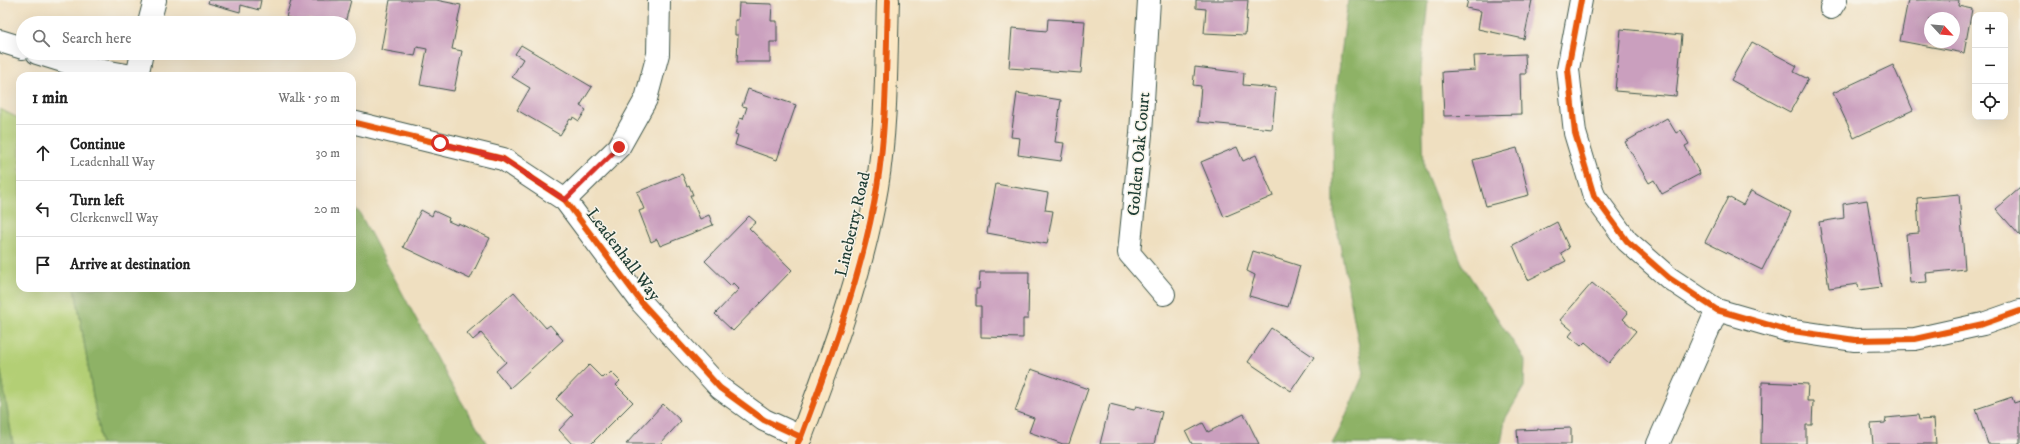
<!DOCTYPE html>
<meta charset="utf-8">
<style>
body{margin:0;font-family:"IM FELL DW Pica",serif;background:#f6f6f6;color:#222}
.controls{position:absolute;right:12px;top:12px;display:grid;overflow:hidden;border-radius:8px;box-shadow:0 4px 16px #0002}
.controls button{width:36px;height:36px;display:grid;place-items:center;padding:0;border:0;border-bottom:1px solid #e0e0e0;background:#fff;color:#222;font:20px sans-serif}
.compass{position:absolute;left:1924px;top:12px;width:36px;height:36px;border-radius:50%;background:#fff;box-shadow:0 4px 16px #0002;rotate:116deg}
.stop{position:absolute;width:12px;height:12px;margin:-9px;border:3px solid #d93025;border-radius:50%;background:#fff}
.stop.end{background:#d93025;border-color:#fff;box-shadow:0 1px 4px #0008}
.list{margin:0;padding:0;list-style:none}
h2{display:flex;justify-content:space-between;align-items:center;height:52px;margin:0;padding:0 16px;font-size:17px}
h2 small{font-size:13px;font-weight:400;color:#767676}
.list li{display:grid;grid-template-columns:26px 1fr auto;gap:12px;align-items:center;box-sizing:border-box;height:56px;padding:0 16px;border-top:1px solid #e0e0e0}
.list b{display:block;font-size:15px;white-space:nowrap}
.list p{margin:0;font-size:13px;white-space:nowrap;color:#767676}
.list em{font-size:13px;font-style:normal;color:#767676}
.icon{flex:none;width:22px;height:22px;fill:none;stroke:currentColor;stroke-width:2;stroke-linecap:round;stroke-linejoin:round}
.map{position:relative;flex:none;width:2020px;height:444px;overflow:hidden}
.search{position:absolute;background:#fff;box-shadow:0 4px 16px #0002;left:16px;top:16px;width:340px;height:44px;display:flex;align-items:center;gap:10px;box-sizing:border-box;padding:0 14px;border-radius:22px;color:#767676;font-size:15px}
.panel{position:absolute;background:#fff;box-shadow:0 4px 16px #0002;left:16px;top:72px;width:340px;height:220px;border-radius:12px}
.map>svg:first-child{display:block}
.green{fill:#b3cf75;stroke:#698654}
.forest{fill:#8eb266;stroke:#56784d}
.building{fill:#ca9fbe;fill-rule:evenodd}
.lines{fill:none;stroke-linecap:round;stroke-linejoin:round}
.street-casing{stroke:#3e5549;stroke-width:24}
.secondary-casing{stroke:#3e5549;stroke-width:24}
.street{stroke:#fff;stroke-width:22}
.secondary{stroke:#fbe7c3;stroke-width:22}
.cycleway-casing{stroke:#f7f3e8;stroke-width:8}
.cycleway{stroke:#e8590c;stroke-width:6}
.route{stroke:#d93025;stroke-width:5}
.labels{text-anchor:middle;stroke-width:3;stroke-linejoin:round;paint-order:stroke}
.street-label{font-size:17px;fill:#1f3d34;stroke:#f7f3e8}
</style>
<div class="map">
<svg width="2020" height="444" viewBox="0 0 2020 444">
<rect width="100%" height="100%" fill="#f7f3e8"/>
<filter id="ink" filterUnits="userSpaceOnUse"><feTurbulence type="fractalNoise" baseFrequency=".025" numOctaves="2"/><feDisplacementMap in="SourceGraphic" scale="8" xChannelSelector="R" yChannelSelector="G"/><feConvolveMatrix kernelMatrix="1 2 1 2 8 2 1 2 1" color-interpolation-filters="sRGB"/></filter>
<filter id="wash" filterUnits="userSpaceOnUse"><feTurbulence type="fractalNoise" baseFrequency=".012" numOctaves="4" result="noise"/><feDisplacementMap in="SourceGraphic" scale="16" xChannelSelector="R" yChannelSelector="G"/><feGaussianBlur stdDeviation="0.9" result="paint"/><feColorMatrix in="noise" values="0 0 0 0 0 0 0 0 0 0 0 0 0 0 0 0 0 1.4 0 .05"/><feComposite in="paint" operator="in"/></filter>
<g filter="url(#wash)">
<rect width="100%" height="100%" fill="#efdfc0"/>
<!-- green -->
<path class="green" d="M 0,109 L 20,119 L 20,288 L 75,288 L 101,444 L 13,444 L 0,366 Z"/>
<!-- forest -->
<g class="forest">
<path d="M 1348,0 L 1428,0 L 1421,69 L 1424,168 L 1463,266 L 1525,360 L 1524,387 L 1505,419 L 1501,444 L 1332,444 L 1339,431 L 1364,373 L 1334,212 L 1333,118 Z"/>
<path d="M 352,207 L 359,212 L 451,384 L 487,444 L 101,444 L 75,288 L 352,288 Z"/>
<path d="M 0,366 L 13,444 L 0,444 Z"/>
</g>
<g id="blocks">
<!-- building -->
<g class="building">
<path d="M 209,0 L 261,0 L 259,10 L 241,5 L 240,12 L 208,3 Z"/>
<path d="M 291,0 L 351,0 L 345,23 L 315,23 L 316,21 L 307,19 L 306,23 L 286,17 Z"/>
<path d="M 390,0 L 436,0 L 461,5 L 452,49 L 462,51 L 454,91 L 420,85 L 427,49 L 417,47 L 415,56 L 381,50 Z"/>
<path d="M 1196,0 L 1248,0 L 1245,35 L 1204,33 L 1206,9 L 1196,8 Z"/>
<path d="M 1468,0 L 1532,0 L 1524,39 L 1478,29 L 1481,11 L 1466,8 Z"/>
<path d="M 1908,0 L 1959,0 L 1958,6 L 1972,9 L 1964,53 L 1900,41 ZM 1930,18 L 1954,18 L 1954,42 L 1930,42 Z"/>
<path d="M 739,3 L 772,4 L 771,21 L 777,21 L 777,42 L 770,42 L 770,62 L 737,62 L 738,35 L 735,35 L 735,20 L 738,20 Z"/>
<path d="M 1048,19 L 1085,21 L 1081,73 L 1009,68 L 1012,28 L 1047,31 Z"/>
<path d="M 1621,29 L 1682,35 L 1676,96 L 1615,91 Z"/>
<path d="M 1752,42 L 1797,66 L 1794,72 L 1808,79 L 1790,112 L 1731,80 Z"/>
<path d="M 521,45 L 592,87 L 580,106 L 586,110 L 579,121 L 573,117 L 572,120 L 570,119 L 560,135 L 517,110 L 530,88 L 512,77 L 523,59 L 515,54 Z"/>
<path d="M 1525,54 L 1526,74 L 1520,74 L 1521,114 L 1444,116 L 1442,72 L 1475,70 L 1474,56 Z"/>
<path d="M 1893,65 L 1913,110 L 1854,138 L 1833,93 Z"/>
<path d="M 1195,67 L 1244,73 L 1243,85 L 1276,88 L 1272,129 L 1198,122 L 1201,86 L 1193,85 Z"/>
<path d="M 748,89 L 796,105 L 777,160 L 735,145 L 738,135 L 735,134 L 740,118 L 743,119 L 747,107 L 742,106 Z"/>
<path d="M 1017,93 L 1061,100 L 1055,142 L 1064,143 L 1061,161 L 1018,155 L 1020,138 L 1011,137 Z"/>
<path d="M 1667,118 L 1676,133 L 1681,130 L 1689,144 L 1685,146 L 1700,174 L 1662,194 L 1654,180 L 1649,183 L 1625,142 Z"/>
<path d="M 1237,147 L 1243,161 L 1256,155 L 1273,196 L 1224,217 L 1201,162 Z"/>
<path d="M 1517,148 L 1529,195 L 1486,206 L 1473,160 Z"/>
<path d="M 682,174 L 687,186 L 689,185 L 693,195 L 690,195 L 700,219 L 709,215 L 713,225 L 660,246 L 657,239 L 651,242 L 639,211 L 644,209 L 637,192 Z"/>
<path d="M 996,184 L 1048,193 L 1045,210 L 1053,211 L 1047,244 L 987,233 Z"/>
<path d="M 2020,188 L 2020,236 L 1996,209 Z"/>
<path d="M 1751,191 L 1791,212 L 1762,270 L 1705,242 L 1728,197 L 1743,205 Z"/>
<path d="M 1959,194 L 1965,269 L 1926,273 L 1927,282 L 1910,283 L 1906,234 L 1919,233 L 1917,198 Z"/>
<path d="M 1867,200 L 1881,287 L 1859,290 L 1858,284 L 1829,288 L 1819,222 L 1844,218 L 1843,204 Z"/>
<path d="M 421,210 L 432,216 L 434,211 L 449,218 L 448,221 L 457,225 L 458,223 L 490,238 L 470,279 L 403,247 Z"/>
<path d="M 749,216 L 756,222 L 749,228 L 792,270 L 733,331 L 715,314 L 739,289 L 733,283 L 731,286 L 705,261 Z"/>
<path d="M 1557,222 L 1569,248 L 1561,253 L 1566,261 L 1528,280 L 1513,245 Z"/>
<path d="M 1253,251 L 1300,266 L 1288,307 L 1249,296 L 1255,275 L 1247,271 Z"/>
<path d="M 980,272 L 1029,272 L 1028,319 L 1023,319 L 1023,338 L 981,337 L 981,306 L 976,306 L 976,289 L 979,289 Z"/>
<path d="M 1592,283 L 1628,313 L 1623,319 L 1636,331 L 1609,363 L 1585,342 L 1581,346 L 1569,336 L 1573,331 L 1560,320 Z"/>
<path d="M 514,292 L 546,328 L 550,325 L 563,340 L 510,388 L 496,371 L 506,362 L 481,333 L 473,340 L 467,333 Z"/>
<path d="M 1271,328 L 1314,357 L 1291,391 L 1248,362 Z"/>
<path d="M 589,365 L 602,378 L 605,375 L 606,377 L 611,372 L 620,381 L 616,385 L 633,402 L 591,444 L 572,444 L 559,430 L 573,415 L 556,399 Z"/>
<path d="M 1031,369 L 1088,389 L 1069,444 L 1063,444 L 1029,432 L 1034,418 L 1015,411 Z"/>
<path d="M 1762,382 L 1808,384 L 1807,401 L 1813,401 L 1812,425 L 1806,425 L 1806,444 L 1761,444 Z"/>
<path d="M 2012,397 L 2014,403 L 2020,401 L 2020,444 L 1988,444 L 1976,409 Z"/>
<path d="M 663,404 L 681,421 L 660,444 L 626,444 Z"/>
<path d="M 1110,404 L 1134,410 L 1136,406 L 1162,412 L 1154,444 L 1100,444 Z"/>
<path d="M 1244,414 L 1259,444 L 1192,444 L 1186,432 L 1203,423 L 1208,432 Z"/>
<path d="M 1918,415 L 1919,420 L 1934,419 L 1936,444 L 1873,444 L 1871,424 L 1885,423 L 1886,418 Z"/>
<path d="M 1571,428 L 1571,444 L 1518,444 L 1517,430 Z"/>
</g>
</g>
</g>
<g filter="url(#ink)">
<use href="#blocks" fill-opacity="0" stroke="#3e5549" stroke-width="1"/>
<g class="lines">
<!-- street casing -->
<g class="street-casing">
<g id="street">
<path d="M 1149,0 L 1141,134 L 1129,253 L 1164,294"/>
<path d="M 1581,0 L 1568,69 L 1575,133 L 1594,196 L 1627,241 L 1669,278 L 1717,310 L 1786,330 L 1855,340 L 1915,339 L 1983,324 L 2020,311"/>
<path d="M 1831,8 L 1836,0"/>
<path d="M 149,23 L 155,0"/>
<path d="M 0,41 L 23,48"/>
<path d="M 37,53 L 82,67 L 132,76"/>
<path d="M 137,76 L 142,53"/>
<path d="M 352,122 L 503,159 L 565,200 L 642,303 L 720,388 L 764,420 L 801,437"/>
<path d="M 565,200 L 619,147 L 646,99 L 658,54 L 659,0"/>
<path d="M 1658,444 L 1717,310"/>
</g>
</g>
<!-- secondary casing -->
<g class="secondary-casing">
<path id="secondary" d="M 797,444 L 801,437 C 831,357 863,272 877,187 C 887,125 886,63 888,0"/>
</g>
<!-- street -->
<use href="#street" class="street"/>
<!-- secondary -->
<use href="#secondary" class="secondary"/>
<!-- cycleway casing -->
<g class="cycleway-casing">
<g id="cycleway">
<path d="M 1581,0 L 1568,69 L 1575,133 L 1594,196 L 1627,241 L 1669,278 L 1717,310 L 1786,330 L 1855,340 L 1915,339 L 1983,324 L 2020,311"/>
<path d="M 352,122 L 503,159 L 565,200 L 642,303 L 720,388 L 764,420 L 801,437"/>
<path d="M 797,444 L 801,437 C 831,357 863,272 877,187 C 887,125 886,63 888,0"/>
</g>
</g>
<!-- cycleway -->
<use href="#cycleway" class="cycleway"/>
</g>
</g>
<g class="lines" filter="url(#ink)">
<!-- route -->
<path class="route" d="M 440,143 L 503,159 L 565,200 L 619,147"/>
</g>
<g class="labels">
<!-- street labels -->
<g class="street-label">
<text transform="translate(1138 154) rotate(-85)" y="6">Golden Oak Court</text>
<text transform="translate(852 224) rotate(-77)" y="6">Lineberry Road</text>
<text transform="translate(624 254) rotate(53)" y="6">Leadenhall Way</text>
</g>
</g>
</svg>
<div class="controls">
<button>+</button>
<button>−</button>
<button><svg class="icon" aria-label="locate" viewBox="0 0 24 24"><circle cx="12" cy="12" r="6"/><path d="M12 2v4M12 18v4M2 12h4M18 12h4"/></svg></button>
</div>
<svg class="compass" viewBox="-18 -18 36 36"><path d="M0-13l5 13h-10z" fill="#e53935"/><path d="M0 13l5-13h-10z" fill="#767676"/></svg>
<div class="stop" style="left:440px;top:143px"></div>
<div class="stop end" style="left:619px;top:147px"></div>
<div class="search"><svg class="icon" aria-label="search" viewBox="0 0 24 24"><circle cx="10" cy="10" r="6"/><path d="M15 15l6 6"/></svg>Search here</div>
<section class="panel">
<h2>1 min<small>Walk · 50 m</small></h2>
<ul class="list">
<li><svg class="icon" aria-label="ahead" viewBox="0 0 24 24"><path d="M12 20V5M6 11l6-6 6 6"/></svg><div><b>Continue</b><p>Leadenhall Way</p></div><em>30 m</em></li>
<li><svg class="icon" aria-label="left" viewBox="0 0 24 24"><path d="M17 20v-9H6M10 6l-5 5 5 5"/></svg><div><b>Turn left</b><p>Clerkenwell Way</p></div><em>20 m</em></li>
<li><svg class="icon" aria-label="arrive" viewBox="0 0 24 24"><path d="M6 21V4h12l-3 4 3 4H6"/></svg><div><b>Arrive at destination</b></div></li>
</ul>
</section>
</div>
